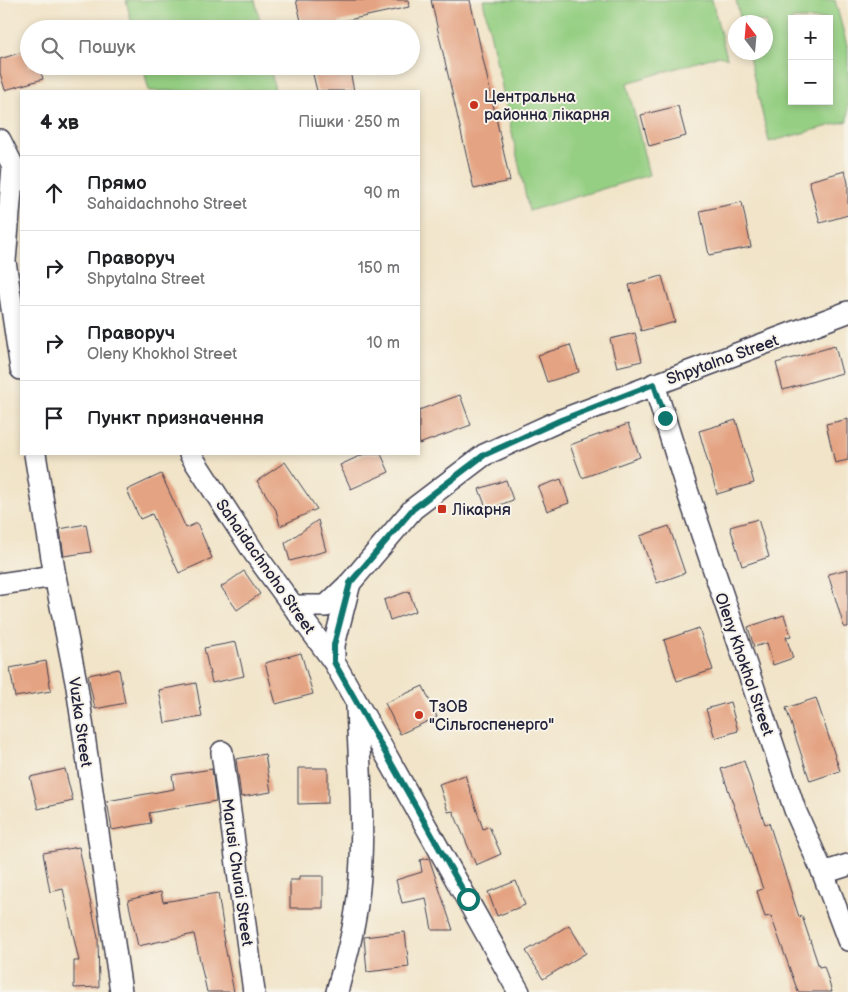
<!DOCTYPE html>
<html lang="uk">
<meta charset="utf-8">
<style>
body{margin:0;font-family:"Balsamiq Sans",sans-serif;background:#f2f2f2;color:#202124}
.controls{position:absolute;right:15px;top:15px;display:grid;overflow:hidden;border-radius:0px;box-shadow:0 2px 8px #0003}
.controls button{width:45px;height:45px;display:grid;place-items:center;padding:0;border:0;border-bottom:1px solid #e0e0e0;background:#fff;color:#202124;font:25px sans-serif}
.compass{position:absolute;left:728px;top:15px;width:45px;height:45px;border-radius:50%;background:#fff;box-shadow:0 2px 8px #0003;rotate:344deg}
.stop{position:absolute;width:15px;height:15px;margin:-11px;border:4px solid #0f766e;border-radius:50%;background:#fff}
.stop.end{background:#0f766e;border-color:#fff;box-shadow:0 1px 5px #0008}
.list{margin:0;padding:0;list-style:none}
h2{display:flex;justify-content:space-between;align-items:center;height:65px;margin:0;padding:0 20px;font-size:21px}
h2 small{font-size:16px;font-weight:400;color:#757577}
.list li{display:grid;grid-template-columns:32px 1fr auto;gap:15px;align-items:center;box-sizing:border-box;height:75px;padding:0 20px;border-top:1px solid #e0e0e0}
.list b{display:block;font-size:19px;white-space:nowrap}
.list p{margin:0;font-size:16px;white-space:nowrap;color:#757577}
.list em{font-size:16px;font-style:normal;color:#757577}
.icon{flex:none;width:28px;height:28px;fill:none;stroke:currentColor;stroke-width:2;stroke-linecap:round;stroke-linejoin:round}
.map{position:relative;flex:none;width:848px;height:992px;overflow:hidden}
.search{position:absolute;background:#fff;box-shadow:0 2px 8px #0003;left:20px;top:20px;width:400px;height:55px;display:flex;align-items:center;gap:12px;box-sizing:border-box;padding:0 18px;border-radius:28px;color:#757577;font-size:19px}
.panel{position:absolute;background:#fff;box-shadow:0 2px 8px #0003;left:20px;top:90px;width:400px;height:365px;border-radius:0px}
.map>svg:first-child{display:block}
.green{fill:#95cf83;stroke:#5c785f;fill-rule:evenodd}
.building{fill:#e4a382}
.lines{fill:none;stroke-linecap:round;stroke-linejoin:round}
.minor-casing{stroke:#413f50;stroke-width:24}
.minor{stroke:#fff;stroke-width:21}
.route{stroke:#0f766e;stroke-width:6}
.poi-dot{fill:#c8321e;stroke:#f7f3e8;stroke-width:2}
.labels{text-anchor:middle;stroke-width:4;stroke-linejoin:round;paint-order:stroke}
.poi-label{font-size:16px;fill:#22223b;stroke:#f7f3e8;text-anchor:start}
.street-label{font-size:16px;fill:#22223b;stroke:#f7f3e8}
</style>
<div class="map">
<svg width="848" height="992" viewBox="0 0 848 992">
<rect width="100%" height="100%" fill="#f7f3e8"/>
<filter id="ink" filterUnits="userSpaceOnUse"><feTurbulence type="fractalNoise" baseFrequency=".02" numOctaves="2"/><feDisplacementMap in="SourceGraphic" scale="10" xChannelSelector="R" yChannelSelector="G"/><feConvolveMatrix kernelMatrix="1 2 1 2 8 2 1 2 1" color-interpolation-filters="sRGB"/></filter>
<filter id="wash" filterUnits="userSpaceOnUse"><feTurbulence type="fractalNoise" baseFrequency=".0096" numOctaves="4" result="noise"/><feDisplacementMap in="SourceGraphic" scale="20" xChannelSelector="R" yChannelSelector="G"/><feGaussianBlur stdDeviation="1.12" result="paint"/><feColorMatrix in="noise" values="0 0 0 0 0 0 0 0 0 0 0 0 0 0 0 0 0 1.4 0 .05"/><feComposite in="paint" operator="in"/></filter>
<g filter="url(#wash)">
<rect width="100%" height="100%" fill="#f1e4c8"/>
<!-- green -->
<g class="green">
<path d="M 126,0 L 255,0 L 262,29 L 133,29 Z"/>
<path d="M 483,0 L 712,0 L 727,58 L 717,56 L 627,83 L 649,175 L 529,211 Z"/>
<path d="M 736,0 L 835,0 L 848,49 L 848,121 L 769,142 L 748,53 L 766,52 L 766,22 L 741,22 ZM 792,19 L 829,19 L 829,101 L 792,101 Z"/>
<path d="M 143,66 L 270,66 L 275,91 L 149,91 Z"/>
</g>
<g id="blocks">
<!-- building -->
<g class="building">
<path d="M 296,0 L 408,0 L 409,7 L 339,22 L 340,29 L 303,29 Z"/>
<path d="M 431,0 L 470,0 L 510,181 L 474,189 Z"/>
<path d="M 29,50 L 29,66 L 39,66 L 43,79 L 5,90 L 0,73 L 0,59 Z"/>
<path d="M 311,66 L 349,66 L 354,91 L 317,91 Z"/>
<path d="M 678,106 L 686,136 L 649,146 L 641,115 Z"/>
<path d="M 845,171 L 848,183 L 848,215 L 820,223 L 809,181 Z"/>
<path d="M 742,202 L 751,247 L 709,255 L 700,211 Z"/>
<path d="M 662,276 L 675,322 L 641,331 L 629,285 Z"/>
<path d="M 635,333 L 642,361 L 617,367 L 610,339 Z"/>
<path d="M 570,345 L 579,372 L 547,382 L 538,355 Z"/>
<path d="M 835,346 L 842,373 L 783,390 L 776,363 Z"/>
<path d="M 460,395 L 471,425 L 419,444 L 419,410 Z"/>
<path d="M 848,419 L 848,460 L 835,463 L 826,424 Z"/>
<path d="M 736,420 L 754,483 L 717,494 L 699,431 Z"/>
<path d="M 628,424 L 640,457 L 582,478 L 570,445 Z"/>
<path d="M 364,454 L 381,454 L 389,472 L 351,489 L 340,465 Z"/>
<path d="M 285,462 L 317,509 L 280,526 L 276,510 L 257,481 Z"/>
<path d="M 161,474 L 186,528 L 197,523 L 212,558 L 179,573 L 152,514 L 140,519 L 127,490 Z"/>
<path d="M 561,479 L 569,503 L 547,511 L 538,487 Z"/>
<path d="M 506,480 L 513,500 L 487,510 L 479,489 Z"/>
<path d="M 758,519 L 769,557 L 742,566 L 730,527 Z"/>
<path d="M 318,520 L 326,551 L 290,561 L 285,543 Z"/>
<path d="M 86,524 L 91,552 L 64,556 L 60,529 Z"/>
<path d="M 669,526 L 685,573 L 657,583 L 640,536 Z"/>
<path d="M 848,569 L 848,627 L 844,627 L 828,574 Z"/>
<path d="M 244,571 L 260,594 L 237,610 L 221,587 Z"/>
<path d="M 409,591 L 416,611 L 390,620 L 384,600 Z"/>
<path d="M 784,615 L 791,636 L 786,637 L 793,658 L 773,665 L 767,643 L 754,647 L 748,627 Z"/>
<path d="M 699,628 L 713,670 L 677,681 L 664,640 Z"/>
<path d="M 236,642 L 244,676 L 212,683 L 204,648 Z"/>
<path d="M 301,653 L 313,694 L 276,704 L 265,663 Z"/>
<path d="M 46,661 L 51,691 L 15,697 L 10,668 Z"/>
<path d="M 119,669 L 125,703 L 95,709 L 88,675 Z"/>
<path d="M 196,683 L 202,717 L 165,723 L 159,690 Z"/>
<path d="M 423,686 L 437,717 L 400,734 L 385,703 Z"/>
<path d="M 816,698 L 840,771 L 810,781 L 786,708 Z"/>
<path d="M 730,702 L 738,731 L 715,738 L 706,709 Z"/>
<path d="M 265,754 L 271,792 L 241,797 L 236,759 Z"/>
<path d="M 744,761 L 765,824 L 769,823 L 799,917 L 802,916 L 819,967 L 824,966 L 832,992 L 798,992 L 771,916 L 765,917 L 757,891 L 763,889 L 721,769 Z"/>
<path d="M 298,768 L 328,768 L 328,803 L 298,804 Z"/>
<path d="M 65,769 L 73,801 L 38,809 L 30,777 Z"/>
<path d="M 212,769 L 216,801 L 149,813 L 151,823 L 112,830 L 107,801 L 174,789 L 172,775 Z"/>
<path d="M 465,775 L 483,829 L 489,826 L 501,854 L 476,865 L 453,811 L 448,812 L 439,784 Z"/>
<path d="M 79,847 L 98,938 L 99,987 L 74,988 L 74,961 L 79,961 L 63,889 L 50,892 L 43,853 Z"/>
<path d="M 429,858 L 453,930 L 432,930 L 426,898 L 402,903 L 396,880 L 422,872 L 420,860 Z"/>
<path d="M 299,876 L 323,876 L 323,908 L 290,908 L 290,880 L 299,880 Z"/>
<path d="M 516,881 L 525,905 L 497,916 L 488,892 Z"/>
<path d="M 161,892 L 163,902 L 218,893 L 224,931 L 222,931 L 234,992 L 207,992 L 194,934 L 138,946 L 128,900 Z"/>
<path d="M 569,925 L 586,953 L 543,979 L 526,951 Z"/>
<path d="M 405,932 L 409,967 L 367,972 L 364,937 Z"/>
</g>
</g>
</g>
<g filter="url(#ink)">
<use href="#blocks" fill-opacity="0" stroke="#413f50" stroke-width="1"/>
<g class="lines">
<!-- minor casing -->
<g class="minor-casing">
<g id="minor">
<path d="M 0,140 L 20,180"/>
<path d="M 13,167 L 5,261 L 21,369"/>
<path d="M 654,384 L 687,490 L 795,810 L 823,873 L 848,940"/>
<path d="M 35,454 L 55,576 L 77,687 L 121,992"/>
<path d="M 190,454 L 255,554 L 334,662 L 519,992"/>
<path d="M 0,584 L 55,576"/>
<path d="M 294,606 L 326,606 L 350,583 L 413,509 L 484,455 L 561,420 L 848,312"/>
<path d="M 334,662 L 334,645 L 350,583"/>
<path d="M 222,752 L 254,992"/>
<path d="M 823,873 L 848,865"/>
<path d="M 337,992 C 342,972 348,953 352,933 C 368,860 360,781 357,707"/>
</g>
</g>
<!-- minor -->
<use href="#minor" class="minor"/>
</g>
</g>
<g class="lines" filter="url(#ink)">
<!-- route -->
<path class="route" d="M 468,899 L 334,662 L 334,645 L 350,583 L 413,509 L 484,455 L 561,420 L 654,384 L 665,418"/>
</g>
<!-- markers -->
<g class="poi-dot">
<circle cx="474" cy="105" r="5"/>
<rect x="437" y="504" width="10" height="10" rx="2.5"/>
<circle cx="419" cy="715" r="5"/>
</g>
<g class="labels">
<!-- poi labels -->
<g class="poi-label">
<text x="484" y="102">Центральна<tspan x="484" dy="18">районна лікарня</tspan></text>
<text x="452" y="515">Лікарня</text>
<text x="429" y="712">ТзОВ<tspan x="429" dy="18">"Сільгоспенерго"</tspan></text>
</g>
<!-- street labels -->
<g class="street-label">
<text transform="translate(722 359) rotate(-20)" y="6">Shpytalna Street</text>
<text transform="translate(266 566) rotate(55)" y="6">Sahaidachnoho Street</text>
<text transform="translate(745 664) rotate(71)" y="6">Oleny Khokhol Street</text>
<text transform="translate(81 722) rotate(82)" y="6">Vuzka Street</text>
<text transform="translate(238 872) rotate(82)" y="6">Marusi Churai Street</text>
</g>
</g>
</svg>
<div class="controls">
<button>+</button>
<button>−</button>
</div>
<svg class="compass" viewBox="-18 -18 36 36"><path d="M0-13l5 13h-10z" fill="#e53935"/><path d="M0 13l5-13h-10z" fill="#757577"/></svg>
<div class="stop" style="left:468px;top:899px"></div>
<div class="stop end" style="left:665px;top:418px"></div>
<div class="search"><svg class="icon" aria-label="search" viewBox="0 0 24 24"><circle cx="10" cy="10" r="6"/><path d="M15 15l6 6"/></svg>Пошук</div>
<section class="panel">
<h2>4 хв<small>Пішки · 250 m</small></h2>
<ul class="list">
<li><svg class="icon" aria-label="ahead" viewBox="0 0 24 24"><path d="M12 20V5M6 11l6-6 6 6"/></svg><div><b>Прямо</b><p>Sahaidachnoho Street</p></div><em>90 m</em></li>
<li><svg class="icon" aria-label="right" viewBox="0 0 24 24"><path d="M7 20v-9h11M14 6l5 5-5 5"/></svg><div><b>Праворуч</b><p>Shpytalna Street</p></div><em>150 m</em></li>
<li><svg class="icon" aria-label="right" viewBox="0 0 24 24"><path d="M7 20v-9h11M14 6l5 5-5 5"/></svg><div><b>Праворуч</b><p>Oleny Khokhol Street</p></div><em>10 m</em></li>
<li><svg class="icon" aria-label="arrive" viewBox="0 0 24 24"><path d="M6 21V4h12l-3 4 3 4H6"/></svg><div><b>Пункт призначення</b></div></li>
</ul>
</section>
</div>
